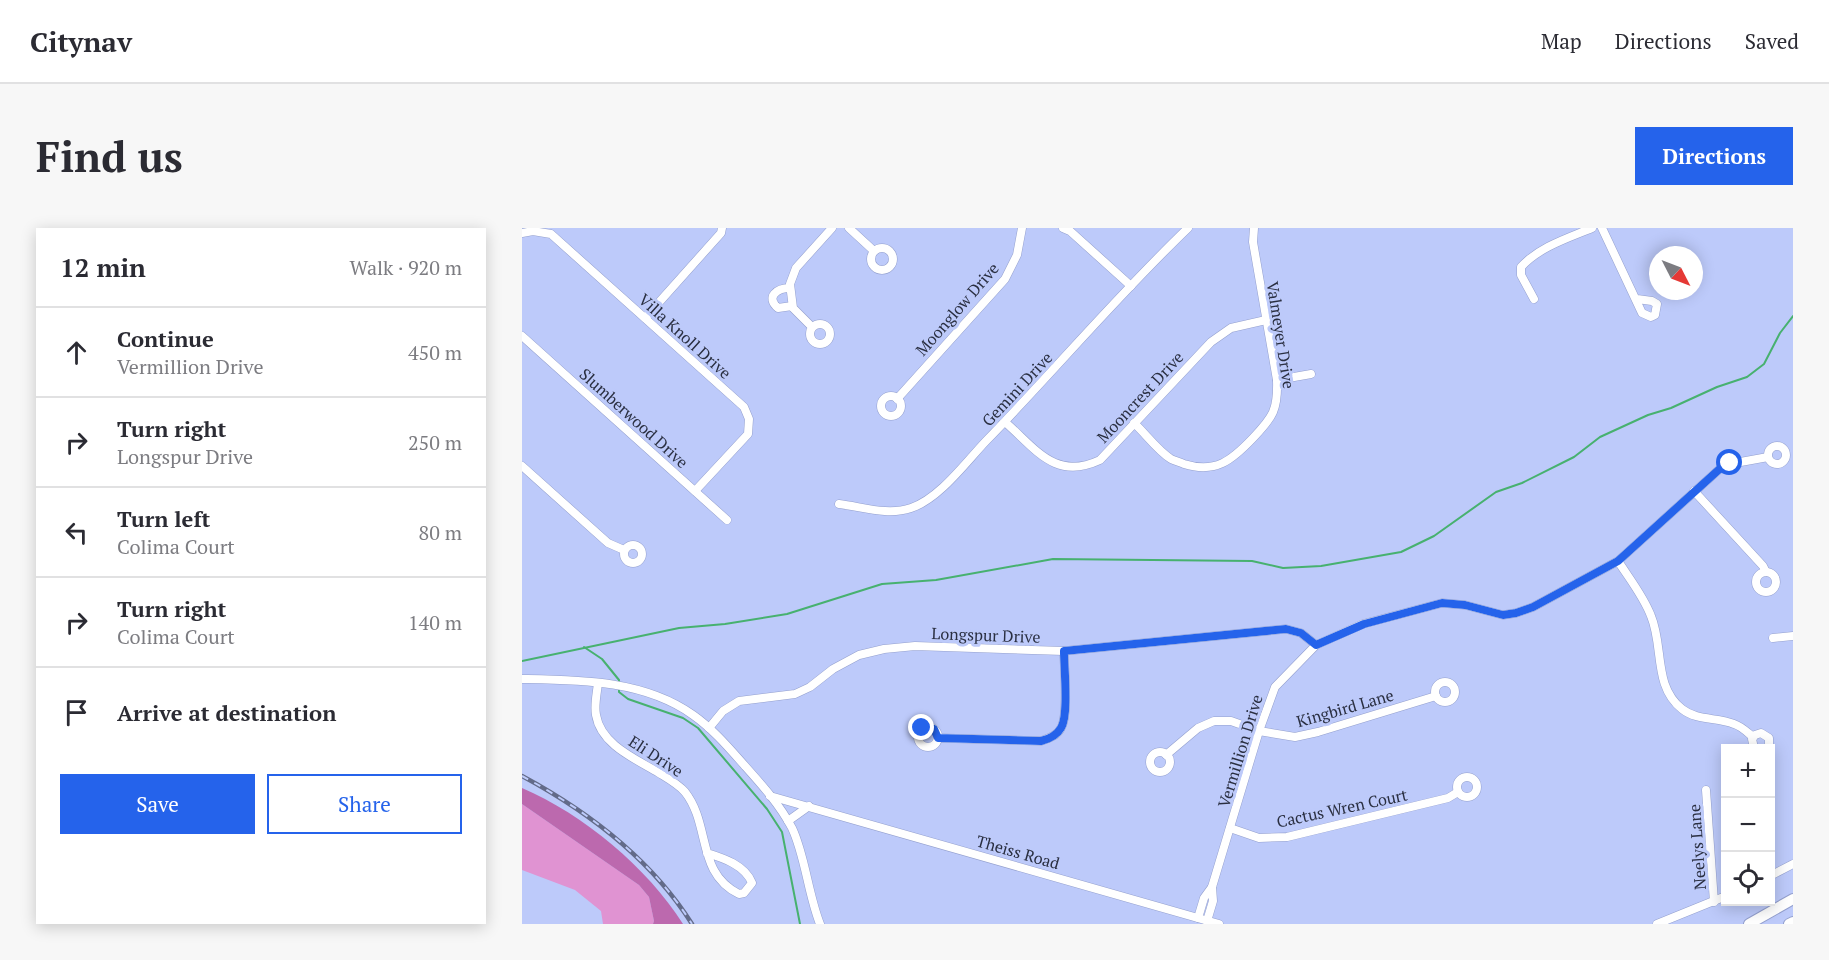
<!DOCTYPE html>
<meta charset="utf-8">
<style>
body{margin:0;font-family:"PT Serif",serif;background:#f7f7f7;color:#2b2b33}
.controls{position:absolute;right:18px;bottom:18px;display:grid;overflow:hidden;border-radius:0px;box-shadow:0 3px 15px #0003}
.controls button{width:54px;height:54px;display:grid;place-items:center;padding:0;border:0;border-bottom:2px solid #e1e1e2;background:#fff;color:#2b2b33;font:30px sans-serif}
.compass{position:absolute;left:1127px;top:18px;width:54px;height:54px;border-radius:50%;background:#fff;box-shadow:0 3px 15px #0003;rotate:132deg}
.stop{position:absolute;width:18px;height:18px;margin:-14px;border:4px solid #2563eb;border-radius:50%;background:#fff}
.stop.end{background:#2563eb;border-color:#fff;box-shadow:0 2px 6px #0008}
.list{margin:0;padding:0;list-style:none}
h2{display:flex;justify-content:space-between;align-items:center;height:78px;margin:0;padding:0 24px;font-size:26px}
h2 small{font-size:20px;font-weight:400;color:#7c7c81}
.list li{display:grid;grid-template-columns:39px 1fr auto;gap:18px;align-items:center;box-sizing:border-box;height:90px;padding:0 24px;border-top:2px solid #e1e1e2}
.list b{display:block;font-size:22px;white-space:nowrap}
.list p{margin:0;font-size:20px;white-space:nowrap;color:#7c7c81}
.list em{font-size:20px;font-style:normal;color:#7c7c81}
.actions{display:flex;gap:12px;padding:18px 24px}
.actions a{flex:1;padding:14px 0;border:2px solid #2563eb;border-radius:0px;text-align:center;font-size:21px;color:#2563eb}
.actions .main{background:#2563eb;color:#fff}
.icon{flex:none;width:33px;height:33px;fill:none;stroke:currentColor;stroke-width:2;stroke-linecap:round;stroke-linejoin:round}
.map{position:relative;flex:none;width:1271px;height:696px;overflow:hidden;border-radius:0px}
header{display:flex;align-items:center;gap:36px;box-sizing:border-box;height:84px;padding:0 30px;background:#fff;border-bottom:2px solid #e1e1e2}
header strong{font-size:28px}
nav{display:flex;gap:33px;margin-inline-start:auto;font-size:21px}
.intro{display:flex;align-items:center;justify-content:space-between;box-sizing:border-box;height:144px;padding:0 36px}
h1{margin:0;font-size:42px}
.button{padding:15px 27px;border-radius:0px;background:#2563eb;color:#fff;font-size:21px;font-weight:700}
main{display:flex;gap:36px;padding:0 36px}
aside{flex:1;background:#fff;border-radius:0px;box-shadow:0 3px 15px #0003}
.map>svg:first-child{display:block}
.green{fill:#e093d2}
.forest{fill:#bc69ae}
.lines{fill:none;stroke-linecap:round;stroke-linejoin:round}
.stream{stroke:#47b16f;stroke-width:2}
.minor-casing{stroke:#94a0ce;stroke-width:9}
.highway-casing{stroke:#94a0ce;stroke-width:12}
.minor{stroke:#fff;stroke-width:8}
.highway{stroke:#fff;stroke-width:10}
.rail-casing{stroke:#636b89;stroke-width:4.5}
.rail{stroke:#bdcafa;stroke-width:2;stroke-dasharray:7;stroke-linecap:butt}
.route{stroke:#2563eb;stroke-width:8}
.labels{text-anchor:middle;stroke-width:6;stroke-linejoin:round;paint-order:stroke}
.street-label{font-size:16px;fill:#2a2f41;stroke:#bdcafa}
</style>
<header>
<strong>Citynav</strong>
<nav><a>Map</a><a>Directions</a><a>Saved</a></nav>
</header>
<div class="intro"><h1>Find us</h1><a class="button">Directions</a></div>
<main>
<aside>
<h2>12 min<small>Walk · 920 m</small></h2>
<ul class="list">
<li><svg class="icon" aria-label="ahead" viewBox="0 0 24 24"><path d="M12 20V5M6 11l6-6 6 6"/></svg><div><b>Continue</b><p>Vermillion Drive</p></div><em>450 m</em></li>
<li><svg class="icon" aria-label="right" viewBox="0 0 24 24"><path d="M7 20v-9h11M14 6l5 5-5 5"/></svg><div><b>Turn right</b><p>Longspur Drive</p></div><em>250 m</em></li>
<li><svg class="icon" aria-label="left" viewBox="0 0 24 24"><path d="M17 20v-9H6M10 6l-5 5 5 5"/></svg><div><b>Turn left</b><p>Colima Court</p></div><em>80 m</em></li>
<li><svg class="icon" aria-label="right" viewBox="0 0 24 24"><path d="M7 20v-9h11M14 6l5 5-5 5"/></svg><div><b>Turn right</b><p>Colima Court</p></div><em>140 m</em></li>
<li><svg class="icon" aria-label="arrive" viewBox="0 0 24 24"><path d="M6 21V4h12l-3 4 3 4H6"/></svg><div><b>Arrive at destination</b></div></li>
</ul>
<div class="actions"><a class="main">Save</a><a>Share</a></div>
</aside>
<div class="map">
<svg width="1271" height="696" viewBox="0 0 1271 696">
<rect width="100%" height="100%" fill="#bdcafa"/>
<!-- green -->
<path class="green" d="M 0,576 L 117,657 L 127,669 L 132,693 L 131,696 L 81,696 L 79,683 L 53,662 L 0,642 Z"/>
<!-- forest -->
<path class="forest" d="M 0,560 C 61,586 126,640 161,696 L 131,696 L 132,693 L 127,669 L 117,657 L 0,576 Z"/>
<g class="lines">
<!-- stream -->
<g class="stream">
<path d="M 62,419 L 80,431 L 97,452 L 97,455"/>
<path d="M 0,433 L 157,400 L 203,396 L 265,386 L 360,356 L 414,352 L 531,331 L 730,333 L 761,340 L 799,338 L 879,324 L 912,308 L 974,264 L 1000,255 L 1052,229 L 1078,209 L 1126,187 L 1149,180 L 1195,159 L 1225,149 L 1242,136 L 1258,105 L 1271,88"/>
<path d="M 97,461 L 97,464 L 106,471 L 161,490 L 176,500 L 245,581 L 260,604 L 278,696"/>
</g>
<!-- minor casing -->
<g class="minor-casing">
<g id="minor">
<path d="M 327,0 L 352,23"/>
<path d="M 541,0 L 548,3 L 609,58"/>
<path d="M 1080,0 L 1120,85 L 1129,89 L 1133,87 L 1135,76 L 1130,73 L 1115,71"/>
<path d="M 0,5 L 11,3 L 29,6 L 222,179 L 227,191 L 226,206 L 173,263"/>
<circle cx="360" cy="31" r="11"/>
<path d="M 268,60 C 255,60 243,69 256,80 L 270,78"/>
<path d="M 1012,71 L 999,47 L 999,39 C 1017,19 1046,10 1070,0"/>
<path d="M 123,90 L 199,5 L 200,0"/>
<circle cx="298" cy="106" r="10"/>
<path d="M 290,99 L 271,80 L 268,56 L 274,40 L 310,0"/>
<path d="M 0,108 L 205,292"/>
<path d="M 755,152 L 789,146"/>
<circle cx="369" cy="178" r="10"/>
<path d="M 375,171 L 483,51 L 495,27 L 500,0"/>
<path d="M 483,194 C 514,221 533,253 578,232 L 689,114 L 709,100 L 744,92"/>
<path d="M 612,195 C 624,206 635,222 649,231 C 653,233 658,234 662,236 C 694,246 710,232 731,210 C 751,189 756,182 755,152 L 731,14 L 732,0"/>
<circle cx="1255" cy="227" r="9"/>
<path d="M 0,238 L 86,315 L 102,322"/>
<path d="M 1172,263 L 1241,338 L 1244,344"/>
<path d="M 317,276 C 341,279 366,288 389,280 C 417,271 444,234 464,213 C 532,143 595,68 666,0"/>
<circle cx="111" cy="326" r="9"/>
<path d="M 1096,333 C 1107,350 1122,369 1129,388 C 1142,419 1131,458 1160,481 C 1175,493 1195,489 1212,496 C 1219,498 1225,504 1231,509"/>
<circle cx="1244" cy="354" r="10"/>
<path d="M 1251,410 L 1271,408"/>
<path d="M 0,451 C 58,452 122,452 171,487 C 191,501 207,520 223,538 C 240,557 258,577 270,600 C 283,627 286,666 298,696"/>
<circle cx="923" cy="464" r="10"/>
<path d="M 76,455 C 75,465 72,477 74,487 C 79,517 114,531 137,545 C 145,550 156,556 163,564 C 189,597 174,645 217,666 L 222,665 L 230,655 C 223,637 201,630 185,625"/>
<circle cx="406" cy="509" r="10"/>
<path d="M 187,500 L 201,483 L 217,473 L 273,466 L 288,459 L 311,441 L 337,427 L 362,421 L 393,418 L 542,423 L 764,401 L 779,405 L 794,417"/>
<path d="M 416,510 L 519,513 C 527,510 535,508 539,500 C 547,487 542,440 542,423"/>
<path d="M 1232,520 L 1230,511 L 1233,507 L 1239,505 L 1247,510 L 1247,516 L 1245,520"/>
<circle cx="638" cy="534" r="10"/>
<path d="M 644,527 L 676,500 L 692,493 L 709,493 L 737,503 L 773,509 L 796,504 L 914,468"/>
<circle cx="945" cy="559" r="10"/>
<path d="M 1184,562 L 1192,674"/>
<path d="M 248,568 L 697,696"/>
<path d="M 266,593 L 287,578"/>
<path d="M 708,600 L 737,610 L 765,609 L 926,570 L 936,564"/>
<path d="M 1248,648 L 1271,636"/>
<path d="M 676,690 L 682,670 L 690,659"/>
<path d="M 685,693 L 691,673 L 690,659 L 737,503 L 753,459 L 794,417 L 841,396 L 920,375 L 943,377 L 981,387 L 994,385 L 1011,379 L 1096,333 L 1202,237 L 1246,229"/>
<path d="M 1135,696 L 1204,668"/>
</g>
</g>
<!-- highway casing -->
<g class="highway-casing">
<g id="highway">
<path d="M 1227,696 L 1271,671"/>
<path d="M 1267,696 L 1271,694"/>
</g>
</g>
<!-- minor -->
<use href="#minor" class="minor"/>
<!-- highway -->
<use href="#highway" class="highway"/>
<!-- rail casing -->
<g class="rail-casing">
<path id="rail" d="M 0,548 C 67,584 129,631 170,696"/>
</g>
<!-- rail -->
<use href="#rail" class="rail"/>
</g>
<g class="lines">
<!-- route -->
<path class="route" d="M 400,500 L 406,499 L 412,501 L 416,510 L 519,513 C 527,511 535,507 539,500 C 547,487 542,440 542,423 L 764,401 L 779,405 L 794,417 L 842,396 L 920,375 L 943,377 L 981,387 L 994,385 L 1011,379 L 1096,333 L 1202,237 L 1208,235"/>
</g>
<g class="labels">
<!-- street labels -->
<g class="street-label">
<text transform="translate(435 81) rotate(-49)" y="6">Moonglow Drive</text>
<text transform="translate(759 107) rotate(81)" y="6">Valmeyer Drive</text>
<text transform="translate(163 108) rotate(42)" y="6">Villa Knoll Drive</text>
<text transform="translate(495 161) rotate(-47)" y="6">Gemini Drive</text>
<text transform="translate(618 169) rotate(-47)" y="6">Mooncrest Drive</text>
<text transform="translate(112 190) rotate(42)" y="6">Slumberwood Drive</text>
<text transform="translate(464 407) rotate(2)" y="6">Longspur Drive</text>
<text transform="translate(823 480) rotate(-16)" y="6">Kingbird Lane</text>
<text transform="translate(718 523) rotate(-73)" y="6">Vermillion Drive</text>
<text transform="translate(134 528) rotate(33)" y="6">Eli Drive</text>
<text transform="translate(820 580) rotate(-12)" y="6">Cactus Wren Court</text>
<text transform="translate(1175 619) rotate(-94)" y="6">Neelys Lane</text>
<text transform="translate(496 624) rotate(16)" y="6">Theiss Road</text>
</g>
</g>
</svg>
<div class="controls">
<button>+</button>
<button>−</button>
<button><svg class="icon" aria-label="locate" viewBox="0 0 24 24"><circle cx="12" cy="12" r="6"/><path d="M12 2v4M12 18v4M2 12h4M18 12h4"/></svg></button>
</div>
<svg class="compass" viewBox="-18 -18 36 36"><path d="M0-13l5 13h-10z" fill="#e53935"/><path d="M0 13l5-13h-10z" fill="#7c7c81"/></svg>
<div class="stop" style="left:1208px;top:235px"></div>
<div class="stop end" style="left:400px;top:500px"></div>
</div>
</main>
